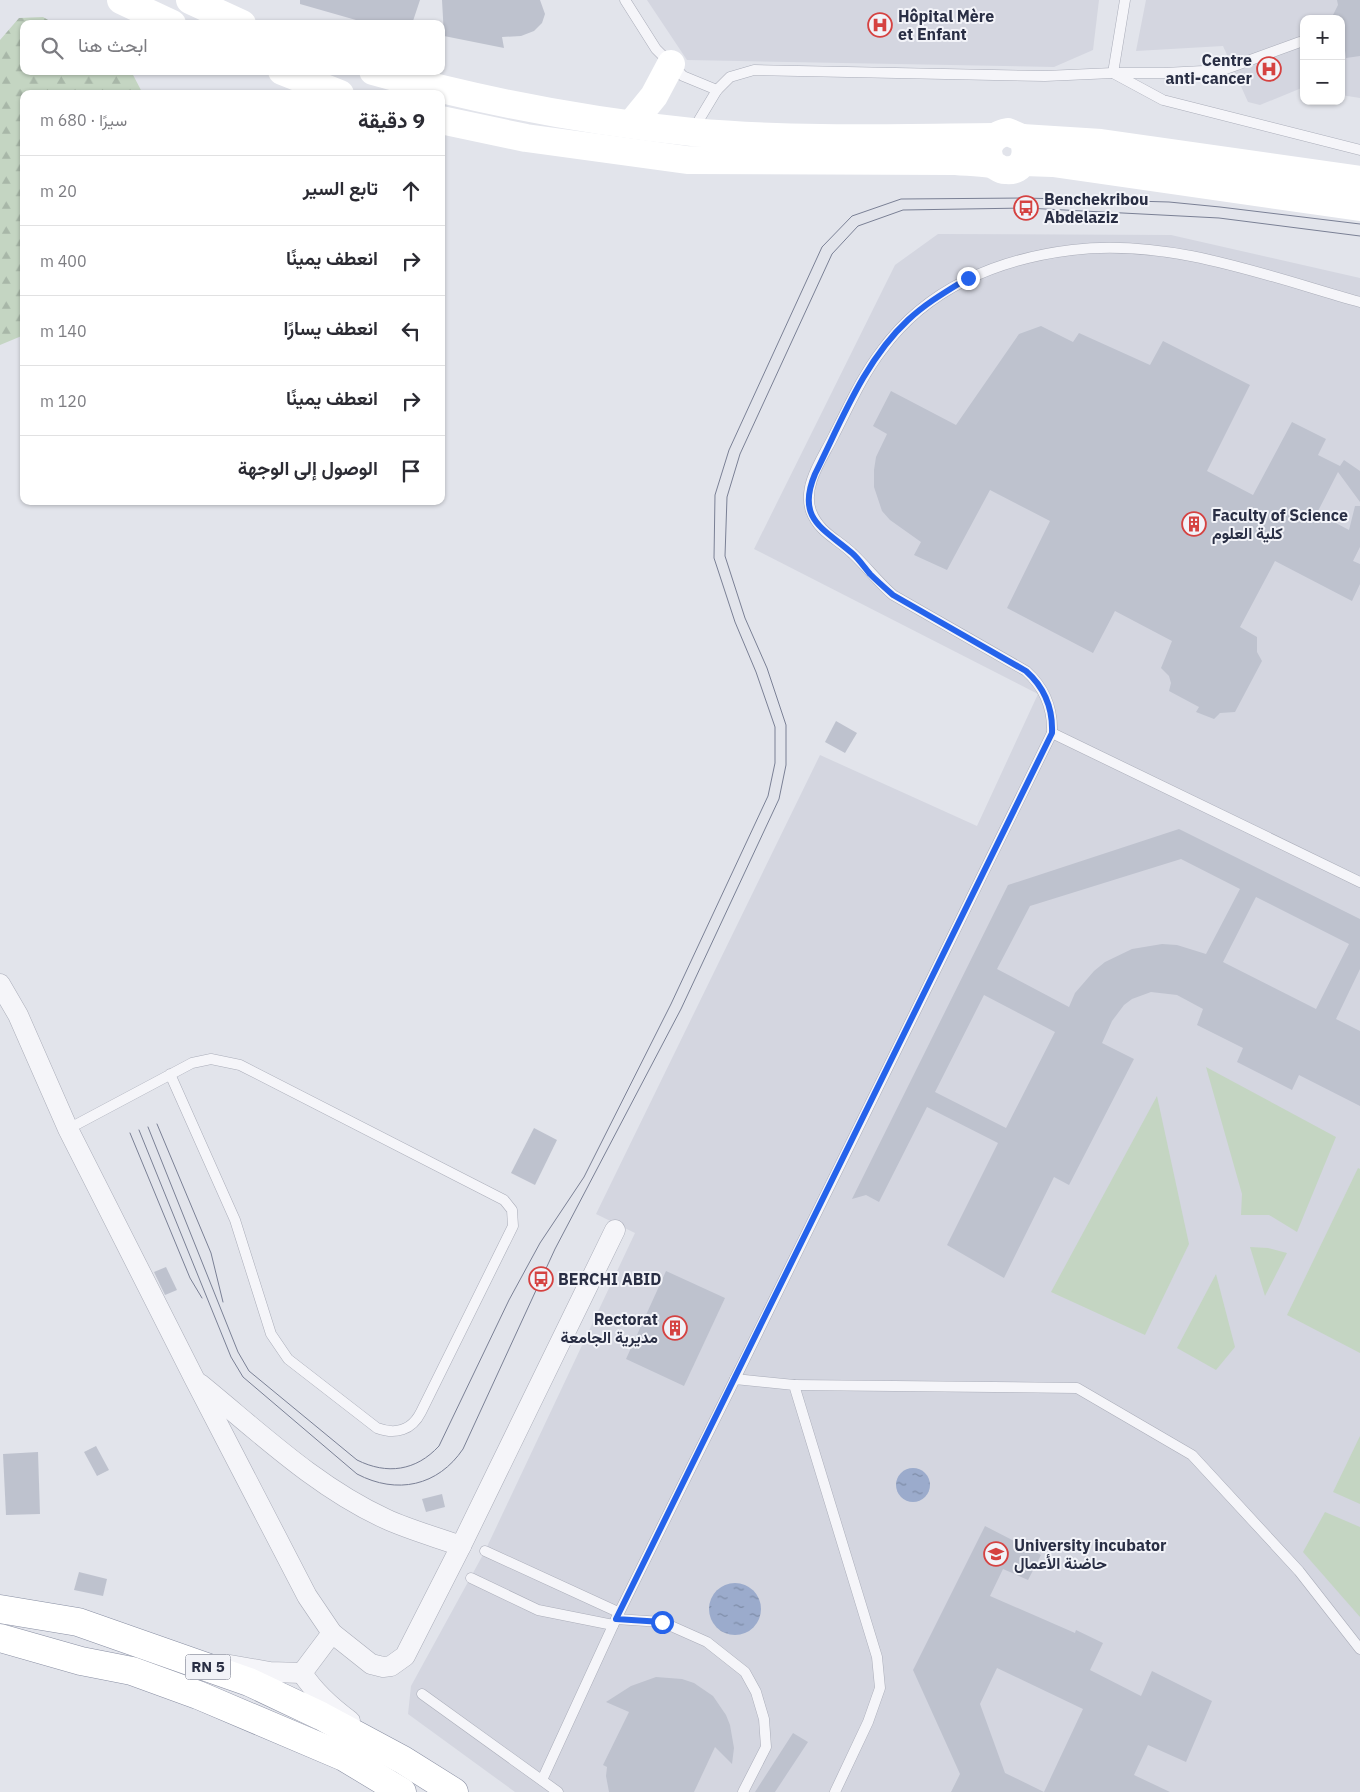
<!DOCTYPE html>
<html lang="ar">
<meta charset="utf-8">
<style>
body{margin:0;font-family:"IBM Plex Sans",Vazirmatn,sans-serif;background:#f2f2f3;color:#2b2b33;direction:rtl}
.controls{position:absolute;right:15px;top:15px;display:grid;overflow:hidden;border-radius:10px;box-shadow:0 1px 4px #0004}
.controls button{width:45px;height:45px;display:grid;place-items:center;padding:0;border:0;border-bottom:1px solid #e1e1e2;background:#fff;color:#2b2b33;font:25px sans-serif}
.stop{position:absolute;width:15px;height:15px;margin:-11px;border:4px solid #2563eb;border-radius:50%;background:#fff}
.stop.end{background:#2563eb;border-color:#fff;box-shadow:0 1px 5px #0008}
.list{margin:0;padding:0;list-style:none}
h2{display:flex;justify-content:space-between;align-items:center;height:65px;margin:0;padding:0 20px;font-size:21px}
h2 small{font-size:16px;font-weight:400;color:#7c7c81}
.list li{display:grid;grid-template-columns:32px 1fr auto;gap:15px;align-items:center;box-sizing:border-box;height:70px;padding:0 20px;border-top:1px solid #e1e1e2}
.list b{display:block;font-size:19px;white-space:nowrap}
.list em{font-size:16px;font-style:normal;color:#7c7c81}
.icon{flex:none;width:28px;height:28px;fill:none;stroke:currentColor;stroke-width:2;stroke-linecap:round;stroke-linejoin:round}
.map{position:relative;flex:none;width:1360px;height:1792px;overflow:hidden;direction:ltr}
.search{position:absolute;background:#fff;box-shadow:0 1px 4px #0004;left:20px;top:20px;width:425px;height:55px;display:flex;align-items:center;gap:12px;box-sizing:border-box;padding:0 18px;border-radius:10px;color:#7c7c81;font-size:19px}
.panel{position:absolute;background:#fff;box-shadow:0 1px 4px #0004;left:20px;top:90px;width:425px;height:415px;border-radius:10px;direction:rtl}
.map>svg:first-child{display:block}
.built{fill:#d4d6e0}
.green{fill:#c4d5c2}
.forest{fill:url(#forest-firs)}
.water{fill:url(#water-ripples)}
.building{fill:#bec2ce;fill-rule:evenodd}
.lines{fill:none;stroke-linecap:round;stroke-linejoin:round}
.lane-casing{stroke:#aaadb9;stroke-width:11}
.street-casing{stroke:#aaadb9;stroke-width:21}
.highway-casing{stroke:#888ea2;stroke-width:29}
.lane{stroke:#f5f5f9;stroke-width:10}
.street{stroke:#f5f5f9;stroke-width:20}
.secondary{stroke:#fff;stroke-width:28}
.highway{stroke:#fff;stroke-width:28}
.tram{stroke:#7a8095;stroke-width:1}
.route{stroke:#2563eb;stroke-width:6}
.labels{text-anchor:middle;stroke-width:4;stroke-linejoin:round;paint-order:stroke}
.shield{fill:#f2f3f8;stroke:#65697a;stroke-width:1}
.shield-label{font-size:15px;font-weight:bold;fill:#292e44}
.poi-label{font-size:16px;font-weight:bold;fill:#292e44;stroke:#f2f3f8;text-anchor:start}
</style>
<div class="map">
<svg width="1360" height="1792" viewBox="0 0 1360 1792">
<defs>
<pattern id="forest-firs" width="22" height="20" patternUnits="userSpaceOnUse" patternTransform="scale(1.25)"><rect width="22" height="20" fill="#c4d5c2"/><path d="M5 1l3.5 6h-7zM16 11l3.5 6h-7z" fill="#a8b7a8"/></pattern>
<pattern id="water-ripples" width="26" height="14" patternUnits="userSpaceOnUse" patternTransform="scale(1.25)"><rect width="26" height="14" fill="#9babcc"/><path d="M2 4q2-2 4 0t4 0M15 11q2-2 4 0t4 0" fill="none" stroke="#7e8ca7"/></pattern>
</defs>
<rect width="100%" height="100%" fill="#e2e4eb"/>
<!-- built -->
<g class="built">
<path d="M 647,0 L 1099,0 L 1093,50 L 1054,67 L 687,60 Z"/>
<path d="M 1146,0 L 1360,0 L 1360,98 L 1341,95 L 1341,19 L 1304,19 L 1304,87 L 1260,105 L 1248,102 L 1223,46 L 1136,51 Z"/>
<path d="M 938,234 L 1171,235 L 1360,278 L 1360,1792 L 515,1792 L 408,1714 L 411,1686 L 485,1551 L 635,1233 L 596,1214 L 820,755 L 977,826 L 1038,694 L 754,549 L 895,265 Z"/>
</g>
<!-- green -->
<g class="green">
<path d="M 1206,1067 L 1336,1137 L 1297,1232 L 1269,1215 L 1241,1215 L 1242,1194 Z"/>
<path d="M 1157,1096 L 1189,1244 L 1145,1335 L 1051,1292 Z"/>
<path d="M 1358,1168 L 1360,1169 L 1360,1353 L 1287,1315 Z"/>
<path d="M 1250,1247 L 1268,1248 L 1287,1253 L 1265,1296 Z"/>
<path d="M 1216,1274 L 1235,1347 L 1216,1370 L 1177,1348 Z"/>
<path d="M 1360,1436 L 1360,1504 L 1333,1492 Z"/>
<path d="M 1325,1512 L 1360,1527 L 1360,1617 L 1303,1552 Z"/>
</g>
<!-- forest -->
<path class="forest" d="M 43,17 L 55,24 L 24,24 L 24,71 L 131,71 L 143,94 L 24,94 L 24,335 L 0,345 L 0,40 L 19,18 Z"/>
<!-- water -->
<g class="water">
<circle cx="913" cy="1485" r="17"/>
<circle cx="735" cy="1609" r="26"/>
</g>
<!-- building -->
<g class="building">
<path d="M 300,0 L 420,0 L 412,24 L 370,24 L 300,4 Z"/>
<path d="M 442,0 L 540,0 L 545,14 L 542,23 L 534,31 L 521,36 L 502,37 L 504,48 L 444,36 Z"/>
<path d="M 1337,0 L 1360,0 L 1360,56 L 1346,58 L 1341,19 L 1331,19 L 1338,5 Z"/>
<path d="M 1041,326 L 1073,342 L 1079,333 L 1150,365 L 1163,341 L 1250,385 L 1207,471 L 1253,495 L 1292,422 L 1326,439 L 1318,455 L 1340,466 L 1344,460 L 1360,471 L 1360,502 L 1338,472 L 1317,513 L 1349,530 L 1355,506 L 1360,506 L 1360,547 L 1353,561 L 1360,564 L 1360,584 L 1352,601 L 1275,561 L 1240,627 L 1257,637 L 1257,652 L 1262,661 L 1235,712 L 1220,713 L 1214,719 L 1196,712 L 1199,707 L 1169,691 L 1171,683 L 1169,676 L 1161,668 L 1172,641 L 1115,611 L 1093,653 L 1007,608 L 1050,521 L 990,490 L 947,570 L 914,555 L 921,542 L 890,520 L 882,511 L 874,487 L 874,470 L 876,457 L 887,434 L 873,426 L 891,391 L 956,425 L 1019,334 Z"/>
<path d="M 836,721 L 857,733 L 845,753 L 825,742 Z"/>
<path d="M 1179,829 L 1360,919 L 1360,969 L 1336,1019 L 1360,1031 L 1360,1106 L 1299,1075 L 1292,1090 L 1237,1062 L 1243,1048 L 1197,1025 L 1203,1009 L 1177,995 L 1151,992 L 1132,999 L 1124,1005 L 1112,1021 L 1102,1043 L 1134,1059 L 1069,1185 L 1054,1177 L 1004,1278 L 947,1245 L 998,1143 L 927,1107 L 879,1202 L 866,1195 L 852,1199 L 1008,885 ZM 1181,859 L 1240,889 L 1206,954 L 1177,945 L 1162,944 L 1132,949 L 1105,962 L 1094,971 L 1075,993 L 1069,1007 L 997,969 L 1030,906 ZM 1256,897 L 1349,944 L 1316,1009 L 1223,962 ZM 984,995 L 1055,1032 L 1006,1128 L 935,1092 Z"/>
<path d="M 534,1128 L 557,1140 L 535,1185 L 511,1173 Z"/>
<path d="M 166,1267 L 177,1290 L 165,1295 L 154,1272 Z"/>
<path d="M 666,1271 L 725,1298 L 684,1386 L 626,1359 Z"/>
<path d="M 96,1446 L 109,1470 L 97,1476 L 84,1452 Z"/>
<path d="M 38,1452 L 40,1514 L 6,1515 L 3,1454 Z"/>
<path d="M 442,1494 L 445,1507 L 426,1512 L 422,1499 Z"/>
<path d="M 985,1526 L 1041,1555 L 1028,1580 L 1003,1569 L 990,1596 L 1075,1633 L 1076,1630 L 1103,1643 L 1090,1670 L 1141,1696 L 1152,1671 L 1212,1701 L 1186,1762 L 1148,1745 L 1134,1775 L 1170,1792 L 951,1792 L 960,1774 L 913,1670 ZM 997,1668 L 1083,1709 L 1044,1792 L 1005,1773 L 980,1704 Z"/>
<path d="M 79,1572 L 107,1579 L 103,1596 L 74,1590 Z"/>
<path d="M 656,1677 L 682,1679 L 694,1683 L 713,1696 L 726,1715 L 730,1725 L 734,1748 L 732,1764 L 715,1747 L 694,1792 L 609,1792 L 606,1776 L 607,1767 L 603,1765 L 629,1712 L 606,1702 L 631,1686 Z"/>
<path d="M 793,1733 L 808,1742 L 775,1792 L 755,1792 Z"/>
</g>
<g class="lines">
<!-- lane casing -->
<g class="lane-casing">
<g id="lane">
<path d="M 625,0 L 656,49 L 683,76 L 717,90"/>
<path d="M 1125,0 L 1113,73 L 1163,100 L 1360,150"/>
<path d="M 693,130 L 717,90 L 730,77 L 754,70 L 1045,76 L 1113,73 L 1164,73 L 1223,70 L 1300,42"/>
<path d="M 1052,733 L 1360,882"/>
<path d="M 68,1129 L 192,1063 L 211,1059 L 240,1065 L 504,1200 L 512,1210 L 513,1226 L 421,1412 C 412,1430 396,1435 377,1428 L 288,1359 L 271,1334 L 235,1220 L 170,1074"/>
<path d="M 735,1379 L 1052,733 C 1053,708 1045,688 1026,671 L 893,595 C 878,582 867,567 853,554 C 838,539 819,533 811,511 C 802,485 823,458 834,435 C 849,406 862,376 882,350 C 927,288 998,259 1072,250 C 1170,238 1267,276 1360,302"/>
<path d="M 794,1385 L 1077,1388 L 1192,1455 L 1299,1571 L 1360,1649"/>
<path d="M 485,1551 L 618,1612"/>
<path d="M 471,1578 L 538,1610 L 613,1625"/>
<path d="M 616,1619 L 735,1379 L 794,1385 L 877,1657 L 880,1688 L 868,1722 L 835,1792"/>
<path d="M 422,1694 L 558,1792"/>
<path d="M 542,1780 L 616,1619 L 662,1622 L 707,1642 L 745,1672 L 756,1692 L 764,1719 L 766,1747 L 743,1792"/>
</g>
</g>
<!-- street casing -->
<g class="street-casing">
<g id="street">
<path d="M 0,984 L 18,1015 L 68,1129 L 194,1378 L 307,1596 L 332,1633 L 371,1664 L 383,1667 L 391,1666 L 405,1656 L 461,1546 L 615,1230"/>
<path d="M 200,1384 C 259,1432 316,1487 386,1519 C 410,1530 436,1537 461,1546"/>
<path d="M 230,1665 L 270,1672 L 302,1673"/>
<path d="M 302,1673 C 315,1693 331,1707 350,1721"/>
<path d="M 302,1673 L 332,1633"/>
</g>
</g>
<!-- highway casing -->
<g class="highway-casing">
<g id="highway">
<path d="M 0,1609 L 78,1622 L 249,1682 L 321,1716 L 403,1760 L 454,1792"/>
<path d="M 0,1638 L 81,1661 L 132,1671 L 198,1695 L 344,1757 L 402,1792"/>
</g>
</g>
<!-- lane -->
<use href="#lane" class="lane"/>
<!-- street -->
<use href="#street" class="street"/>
<!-- secondary -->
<g class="secondary">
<path d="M 121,0 L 172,24"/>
<path d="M 190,0 L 242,24"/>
<path d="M 282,71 L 340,94"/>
<path d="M 373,71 C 476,100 585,121 692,132 C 792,141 893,138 994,137"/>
<path d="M 441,120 L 526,138 L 687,160 L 956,161 C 967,162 979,162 991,164 C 996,165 999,170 1005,170 C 1024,173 1030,152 1022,138 L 1008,132 C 991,135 982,149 993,165"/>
<path d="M 632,123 L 654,96 L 671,64"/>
<path d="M 1022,138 L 1101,143 L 1360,180"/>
<path d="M 1024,162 L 1053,163 L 1360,207"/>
</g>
<!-- highway -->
<use href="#highway" class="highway"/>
<!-- tram -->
<g class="tram">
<path d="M 157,1124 L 211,1253 L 223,1302"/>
<path d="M 148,1127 L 238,1352 L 249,1371 L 357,1460 C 387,1475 416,1471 439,1446 L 509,1300 L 540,1243 L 584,1177 L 671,1004 L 768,796 L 775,763 L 775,727 L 756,672 L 735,622 L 714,558 L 715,495 L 729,450 L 822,247 L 852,216 L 901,199 L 1025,198 L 1169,202 L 1220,207 L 1360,224"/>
<path d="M 139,1130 L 231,1357 L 243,1377 L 357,1474 C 397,1495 438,1486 463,1449 L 555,1249 L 681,1009 L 779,799 L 786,765 L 786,725 L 767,668 L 745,618 L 725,556 L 727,497 L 740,454 L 832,254 L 858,226 L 903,210 L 1026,208 L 1219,218 L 1360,236"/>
<path d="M 130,1133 L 190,1278 L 202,1298"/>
</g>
</g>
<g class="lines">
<!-- route -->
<path class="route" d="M 662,1622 L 616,1619 L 1052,733 C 1053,708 1045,688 1026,671 L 893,595 C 885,588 877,581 870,574 C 864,567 859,559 852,553 C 823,528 796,519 815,474 C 841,422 864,361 908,320 C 926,303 947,291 968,278"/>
</g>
<!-- icons -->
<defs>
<g id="hospital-ring" transform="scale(1.25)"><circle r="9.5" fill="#f2f3f8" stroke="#d54241" stroke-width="1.5"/><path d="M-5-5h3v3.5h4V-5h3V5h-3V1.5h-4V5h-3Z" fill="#d54241"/></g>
<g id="bus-ring" transform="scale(1.25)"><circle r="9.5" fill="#f2f3f8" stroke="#d54241" stroke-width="1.5"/><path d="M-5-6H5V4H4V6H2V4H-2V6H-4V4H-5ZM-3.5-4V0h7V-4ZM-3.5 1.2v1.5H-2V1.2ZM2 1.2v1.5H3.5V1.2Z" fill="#d54241"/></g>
<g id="building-ring" transform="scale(1.25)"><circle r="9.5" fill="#f2f3f8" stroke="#d54241" stroke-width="1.5"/><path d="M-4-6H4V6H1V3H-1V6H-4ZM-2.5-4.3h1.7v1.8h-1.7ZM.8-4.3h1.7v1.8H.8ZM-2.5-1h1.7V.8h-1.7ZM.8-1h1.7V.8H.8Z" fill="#d54241"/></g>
<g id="university-ring" transform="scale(1.25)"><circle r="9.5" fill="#f2f3f8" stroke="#d54241" stroke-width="1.5"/><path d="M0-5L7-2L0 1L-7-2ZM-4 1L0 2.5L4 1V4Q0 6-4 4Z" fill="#d54241"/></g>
</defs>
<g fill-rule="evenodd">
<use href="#hospital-ring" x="880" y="25"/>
<use href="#hospital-ring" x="1269" y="69"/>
<use href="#bus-ring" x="1026" y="208"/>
<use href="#building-ring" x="1194" y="524"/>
<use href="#bus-ring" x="541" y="1279"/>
<use href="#building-ring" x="675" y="1328"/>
<use href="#university-ring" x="996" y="1554"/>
</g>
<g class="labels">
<!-- shield labels -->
<rect class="shield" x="185.5" y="1654.5" width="45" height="25" rx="4"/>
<g class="shield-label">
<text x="208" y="1672">RN 5</text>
</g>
<!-- poi labels -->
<g class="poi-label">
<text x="898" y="22">Hôpital Mère<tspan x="898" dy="18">et Enfant</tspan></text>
<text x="1252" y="66" text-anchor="end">Centre<tspan x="1252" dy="18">anti-cancer</tspan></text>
<text x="1044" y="205">Benchekribou<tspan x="1044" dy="18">Abdelaziz</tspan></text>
<text x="1212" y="521">Faculty of Science<tspan x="1212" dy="18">كلية العلوم</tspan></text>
<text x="558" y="1285">BERCHI ABID</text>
<text x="658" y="1325" text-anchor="end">Rectorat<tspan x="658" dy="18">مديرية الجامعة</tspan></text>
<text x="1014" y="1551">University incubator<tspan x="1014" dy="18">حاضنة الأعمال</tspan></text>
</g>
</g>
</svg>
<div class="controls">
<button>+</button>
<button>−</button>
</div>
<div class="stop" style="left:662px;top:1622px"></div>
<div class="stop end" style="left:968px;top:278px"></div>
<div class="search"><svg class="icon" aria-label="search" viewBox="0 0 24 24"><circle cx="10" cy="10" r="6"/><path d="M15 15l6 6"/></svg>ابحث هنا</div>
<section class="panel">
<h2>9 دقيقة<small>سيرًا · 680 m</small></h2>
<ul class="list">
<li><svg class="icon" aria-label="ahead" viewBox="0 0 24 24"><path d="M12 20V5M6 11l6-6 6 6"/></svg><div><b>تابع السير</b></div><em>20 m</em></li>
<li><svg class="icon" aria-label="right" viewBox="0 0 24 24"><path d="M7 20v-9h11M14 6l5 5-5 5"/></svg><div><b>انعطف يمينًا</b></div><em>400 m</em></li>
<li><svg class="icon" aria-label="left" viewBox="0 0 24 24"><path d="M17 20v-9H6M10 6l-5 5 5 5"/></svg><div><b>انعطف يسارًا</b></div><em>140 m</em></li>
<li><svg class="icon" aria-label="right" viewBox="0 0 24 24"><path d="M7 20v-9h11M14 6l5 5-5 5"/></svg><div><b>انعطف يمينًا</b></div><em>120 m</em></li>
<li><svg class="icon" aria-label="arrive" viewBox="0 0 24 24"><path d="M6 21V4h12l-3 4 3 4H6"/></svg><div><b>الوصول إلى الوجهة</b></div></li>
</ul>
</section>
</div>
